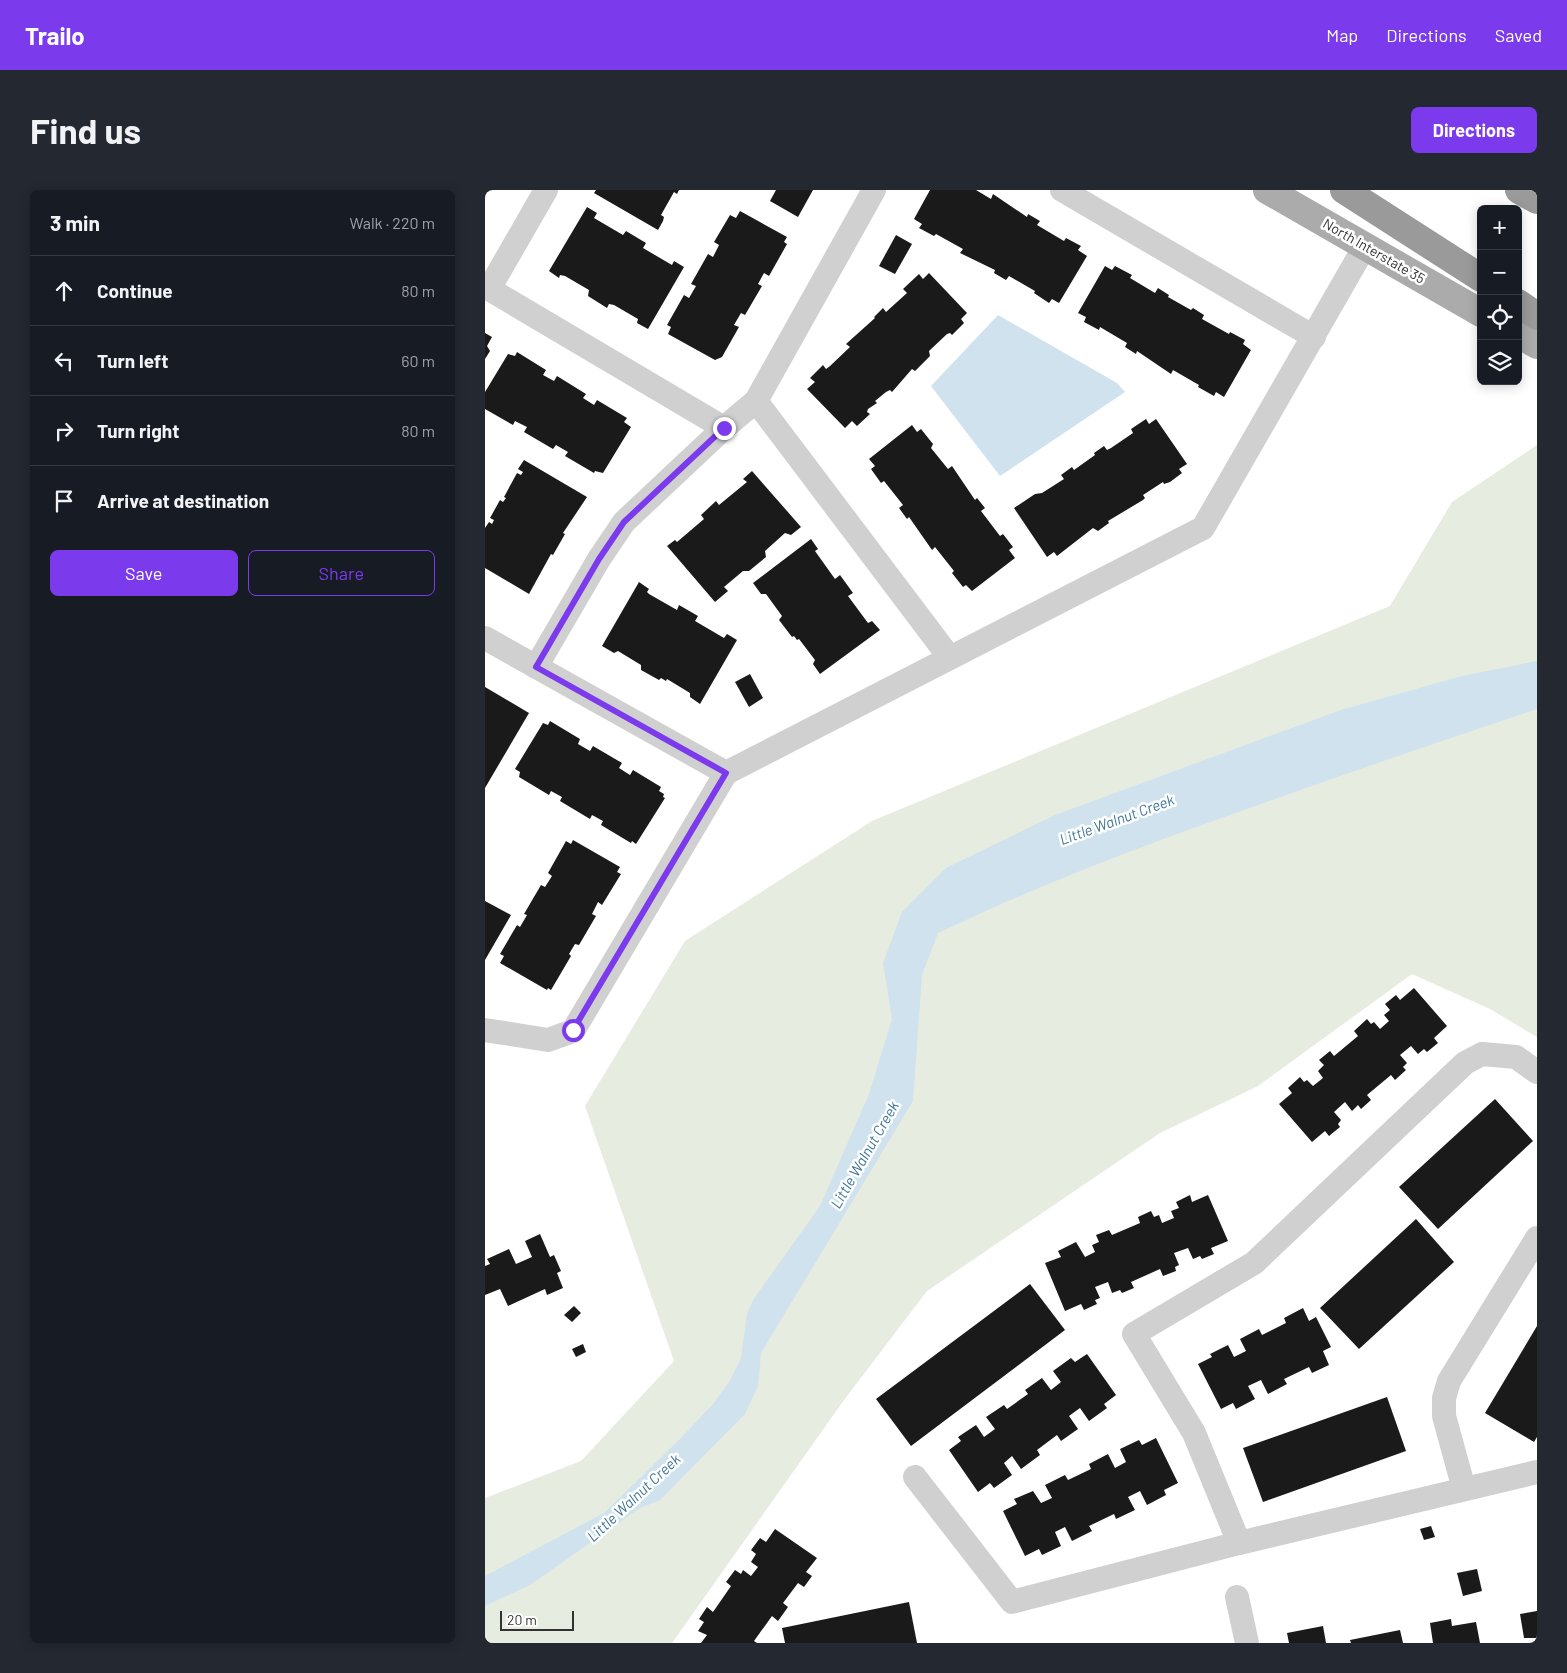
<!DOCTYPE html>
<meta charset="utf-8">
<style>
body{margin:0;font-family:Barlow,sans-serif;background:#242831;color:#f1f3f6}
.controls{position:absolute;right:15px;top:15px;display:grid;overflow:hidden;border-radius:8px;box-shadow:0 2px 12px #0003}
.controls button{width:45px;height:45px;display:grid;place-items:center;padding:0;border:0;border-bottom:1px solid #363941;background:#171b24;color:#f1f3f6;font:25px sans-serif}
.scale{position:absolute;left:15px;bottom:12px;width:74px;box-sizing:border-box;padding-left:5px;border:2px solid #333;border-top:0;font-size:14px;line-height:18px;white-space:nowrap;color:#333;-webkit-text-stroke:4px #fff;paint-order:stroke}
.stop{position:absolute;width:15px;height:15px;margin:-11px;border:4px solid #7c3aed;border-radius:50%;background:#fff}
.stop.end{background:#7c3aed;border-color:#fff;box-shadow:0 1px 5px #0008}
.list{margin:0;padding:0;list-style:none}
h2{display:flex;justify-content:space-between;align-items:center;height:65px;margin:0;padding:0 20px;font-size:21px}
h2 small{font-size:16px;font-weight:400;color:#9ea1a6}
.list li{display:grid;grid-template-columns:32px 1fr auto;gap:15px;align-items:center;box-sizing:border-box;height:70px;padding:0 20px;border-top:1px solid #363941}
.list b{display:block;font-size:19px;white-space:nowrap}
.list em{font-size:16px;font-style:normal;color:#9ea1a6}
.actions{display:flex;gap:10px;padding:15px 20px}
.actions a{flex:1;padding:11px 0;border:1px solid #7c3aed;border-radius:8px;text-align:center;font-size:18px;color:#7c3aed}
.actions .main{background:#7c3aed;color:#fff}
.icon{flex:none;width:28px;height:28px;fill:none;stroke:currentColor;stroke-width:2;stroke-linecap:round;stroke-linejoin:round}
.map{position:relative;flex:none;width:1052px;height:1453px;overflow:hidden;border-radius:8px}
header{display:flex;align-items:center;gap:30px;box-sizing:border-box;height:70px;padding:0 25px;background:#7c3aed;color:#fff}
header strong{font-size:24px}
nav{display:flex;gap:28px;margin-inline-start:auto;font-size:18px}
.intro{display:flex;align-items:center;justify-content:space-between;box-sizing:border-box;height:120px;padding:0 30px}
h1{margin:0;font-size:35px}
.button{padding:12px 22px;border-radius:8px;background:#7c3aed;color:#fff;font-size:18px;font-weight:700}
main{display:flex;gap:30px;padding:0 30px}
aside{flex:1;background:#171b24;border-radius:8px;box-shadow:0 2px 12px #0003}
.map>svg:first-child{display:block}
.green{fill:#e6ecdf}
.water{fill:#cfe2ee}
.building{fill:#1a1a1a}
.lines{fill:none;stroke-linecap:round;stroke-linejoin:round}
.minor{stroke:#d0d0d0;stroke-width:24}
.major{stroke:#ababab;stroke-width:28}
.highway{stroke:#9a9a9a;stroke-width:28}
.route{stroke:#7c3aed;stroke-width:6}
.labels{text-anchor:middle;stroke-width:5;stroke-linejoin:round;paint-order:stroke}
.street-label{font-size:14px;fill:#333;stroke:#fff}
.water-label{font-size:15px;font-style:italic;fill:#3f7597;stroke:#fff}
</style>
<header>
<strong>Trailo</strong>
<nav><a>Map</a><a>Directions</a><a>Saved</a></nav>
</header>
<div class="intro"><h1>Find us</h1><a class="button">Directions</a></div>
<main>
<aside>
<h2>3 min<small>Walk · 220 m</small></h2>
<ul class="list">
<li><svg class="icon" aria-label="ahead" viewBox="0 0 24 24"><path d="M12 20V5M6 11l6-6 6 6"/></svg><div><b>Continue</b></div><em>80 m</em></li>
<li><svg class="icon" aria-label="left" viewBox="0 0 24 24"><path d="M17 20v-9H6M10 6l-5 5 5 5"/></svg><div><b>Turn left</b></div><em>60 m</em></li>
<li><svg class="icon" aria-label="right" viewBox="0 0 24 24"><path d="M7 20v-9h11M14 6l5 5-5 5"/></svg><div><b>Turn right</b></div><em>80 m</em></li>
<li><svg class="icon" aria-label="arrive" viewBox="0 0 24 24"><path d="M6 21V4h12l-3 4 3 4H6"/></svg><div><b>Arrive at destination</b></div></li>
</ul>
<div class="actions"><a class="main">Save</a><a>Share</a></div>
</aside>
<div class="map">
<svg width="1052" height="1453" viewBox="0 0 1052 1453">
<rect width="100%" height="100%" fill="#fff"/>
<!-- green -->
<path class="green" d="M 1052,255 L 1052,847 L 1005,819 L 927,784 L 773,896 L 675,943 L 442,1101 L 359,1210 L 187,1453 L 0,1453 L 0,1308 L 96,1271 L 189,1171 L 100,916 L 200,751 L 387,631 L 905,416 L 967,312 Z"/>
<!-- water -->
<g class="water">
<path d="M 513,125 L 632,193 L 640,202 L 515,286 L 446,196 Z"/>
<path d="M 1052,471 L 1052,519 C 958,550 866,582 773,615 C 665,653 557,693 453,743 L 437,785 L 428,911 L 276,1163 L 273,1196 L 260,1224 L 175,1310 L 155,1318 L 45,1395 L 0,1416 L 0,1386 L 119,1323 L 194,1250 L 228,1214 L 244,1192 L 256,1169 L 262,1124 L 268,1110 L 335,1016 L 384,904 L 407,829 L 398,773 L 417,722 L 461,678 L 570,625 L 856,520 L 977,486 Z"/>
</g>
<!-- building -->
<g class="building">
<path d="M 111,0 L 194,0 L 192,4 L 189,2 L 176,25 L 179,27 L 178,31 L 173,40 L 109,3 Z"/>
<path d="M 291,0 L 328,0 L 313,27 L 285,11 Z"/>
<path d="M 445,0 L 491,0 L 506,9 L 508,4 L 542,27 L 543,24 L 555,31 L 552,35 L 579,51 L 581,48 L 596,56 L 593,60 L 602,66 L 574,113 L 567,109 L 564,113 L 549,103 L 550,101 L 524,86 L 521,90 L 509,83 L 510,80 L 475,63 L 478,59 L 451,44 L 449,46 L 434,38 L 437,34 L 429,29 Z"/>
<path d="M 102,17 L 112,23 L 109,28 L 138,45 L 141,41 L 161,53 L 158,58 L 187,75 L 189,71 L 199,77 L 163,139 L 152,133 L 153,129 L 129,115 L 124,114 L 122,118 L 103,106 L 104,100 L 80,86 L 75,85 L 74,88 L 64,81 Z"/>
<path d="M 255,21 L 302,47 L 299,52 L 302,54 L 284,86 L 279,83 L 273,94 L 277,96 L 260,125 L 256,123 L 249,135 L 254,137 L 237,167 L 230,170 L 183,144 L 186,137 L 182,135 L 199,105 L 204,108 L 211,96 L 206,94 L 223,64 L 228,67 L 234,55 L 229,52 L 245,25 L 251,28 Z"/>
<path d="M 411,45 L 427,54 L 410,84 L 394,76 Z"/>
<path d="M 620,76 L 627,80 L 630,76 L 647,85 L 645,88 L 670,103 L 673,98 L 684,105 L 683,107 L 706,120 L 708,118 L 719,125 L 717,129 L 744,144 L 745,142 L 760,150 L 758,154 L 766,160 L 739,207 L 731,202 L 729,206 L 713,197 L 714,195 L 688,180 L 686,184 L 652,161 L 651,164 L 640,157 L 642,153 L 615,137 L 614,140 L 599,132 L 601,127 L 593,123 Z"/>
<path d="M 444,83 L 482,123 L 476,129 L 479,133 L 467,145 L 465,143 L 462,144 L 444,161 L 445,166 L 430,181 L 427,179 L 407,202 L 405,200 L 401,202 L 390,211 L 392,213 L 383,219 L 382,222 L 385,224 L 372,236 L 367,231 L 360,238 L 322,199 L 330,192 L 325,188 L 338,175 L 341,179 L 345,176 L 365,157 L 361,154 L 390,128 L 389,127 L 398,118 L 401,122 L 422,103 L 418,99 L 434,84 L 438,89 Z"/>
<path d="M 0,143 L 7,147 L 2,156 L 5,161 L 0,169 Z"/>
<path d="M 32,162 L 61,180 L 58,185 L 69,191 L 72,186 L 101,204 L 98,208 L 109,215 L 112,210 L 142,228 L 139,232 L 146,237 L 118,283 L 110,281 L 109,283 L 80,266 L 83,262 L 71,255 L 68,259 L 39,242 L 42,237 L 30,231 L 28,235 L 0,219 L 0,202 L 23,164 L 30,166 Z"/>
<path d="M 661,229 L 664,234 L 671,229 L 702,274 L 694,279 L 697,283 L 685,292 L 679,294 L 678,292 L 658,305 L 660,308 L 658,310 L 623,331 L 624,333 L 613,341 L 608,338 L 572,366 L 569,362 L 562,367 L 529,318 L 550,304 L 557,303 L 579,289 L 576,285 L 587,277 L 589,280 L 610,265 L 609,263 L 619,256 L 622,260 L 626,258 L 648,243 L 646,239 Z"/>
<path d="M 427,235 L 432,242 L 436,239 L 448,254 L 446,258 L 463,279 L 467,276 L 490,310 L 492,308 L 500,318 L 496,321 L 515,346 L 518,344 L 528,357 L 524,360 L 530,368 L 487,401 L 481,395 L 478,397 L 467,383 L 469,381 L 450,357 L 447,360 L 424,327 L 422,329 L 414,318 L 418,315 L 399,291 L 396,293 L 386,279 L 390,276 L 384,269 Z"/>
<path d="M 39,270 L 102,307 L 78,343 L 80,344 L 68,365 L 66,364 L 44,404 L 0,378 L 0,338 L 4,332 L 7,334 L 9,330 L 5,328 L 15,310 L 18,312 L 21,308 L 19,307 L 32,283 L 36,285 L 38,282 L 33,279 Z"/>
<path d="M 267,281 L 316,337 L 306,345 L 300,343 L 280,361 L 281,367 L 264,381 L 258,381 L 239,397 L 243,401 L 230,412 L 182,356 L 190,350 L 192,352 L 219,329 L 216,325 L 231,311 L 234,315 L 262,292 L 258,289 Z"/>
<path d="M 326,349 L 333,359 L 330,361 L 350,389 L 355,385 L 368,403 L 363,406 L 383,433 L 387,431 L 395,440 L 335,484 L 328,474 L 330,470 L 314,449 L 312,450 L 309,446 L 307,447 L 294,430 L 297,426 L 281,404 L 276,404 L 268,393 Z"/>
<path d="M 154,392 L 164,399 L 162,402 L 164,404 L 192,420 L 194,415 L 213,426 L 210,431 L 239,448 L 242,444 L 252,450 L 215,514 L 205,507 L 205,503 L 182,489 L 181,491 L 176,488 L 174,490 L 156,480 L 156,475 L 133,461 L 129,463 L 117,456 Z"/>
<path d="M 265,484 L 278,508 L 264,517 L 250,492 Z"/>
<path d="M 0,497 L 44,523 L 0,598 Z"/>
<path d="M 65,531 L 95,549 L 93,554 L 105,561 L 108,556 L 137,573 L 134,578 L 145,585 L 148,580 L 176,597 L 174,601 L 179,604 L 178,607 L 180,608 L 151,654 L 147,651 L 146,653 L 116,635 L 118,631 L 107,625 L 105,629 L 75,611 L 77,607 L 66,601 L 64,605 L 34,587 L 35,582 L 30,579 L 58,533 L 63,535 Z"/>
<path d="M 88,650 L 135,677 L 132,682 L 136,684 L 117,715 L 113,712 L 107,724 L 111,726 L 94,755 L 90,754 L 84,764 L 86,766 L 66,800 L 63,798 L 62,800 L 15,773 L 19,766 L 15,764 L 32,735 L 35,737 L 42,725 L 39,724 L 56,695 L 60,697 L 67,686 L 63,683 L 81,651 L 86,654 Z"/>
<path d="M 0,711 L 26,725 L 0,770 Z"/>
<path d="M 929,798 L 962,836 L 949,848 L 953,853 L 942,862 L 939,859 L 933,864 L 926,856 L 915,865 L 922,873 L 918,877 L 921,880 L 910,890 L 906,885 L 882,905 L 886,910 L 876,919 L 873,915 L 867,921 L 860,912 L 849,922 L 856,930 L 853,934 L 855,937 L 844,946 L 840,941 L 827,952 L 794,914 L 807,903 L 803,898 L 815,887 L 819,892 L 822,890 L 828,896 L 838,888 L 833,881 L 839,875 L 834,870 L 845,861 L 849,866 L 873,846 L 869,841 L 882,829 L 886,834 L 889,832 L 895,839 L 904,831 L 899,825 L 905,820 L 900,814 L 911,805 L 915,810 Z"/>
<path d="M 1010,909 L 1048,951 L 953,1039 L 914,997 Z"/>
<path d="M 705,1005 L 707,1012 L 723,1005 L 743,1051 L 726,1058 L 729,1064 L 717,1069 L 715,1066 L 708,1069 L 703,1058 L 689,1063 L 694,1075 L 690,1077 L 691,1081 L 678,1086 L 675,1079 L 646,1092 L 649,1098 L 637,1103 L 635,1100 L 627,1103 L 623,1092 L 610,1097 L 615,1108 L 610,1110 L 612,1114 L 599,1120 L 596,1114 L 580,1121 L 560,1073 L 576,1067 L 573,1061 L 591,1052 L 600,1067 L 610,1062 L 607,1055 L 614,1052 L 611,1045 L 624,1040 L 627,1045 L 655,1033 L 653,1027 L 666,1021 L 669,1027 L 674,1025 L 677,1033 L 689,1028 L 686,1021 L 694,1018 L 691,1012 Z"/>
<path d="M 931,1029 L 969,1072 L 874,1159 L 835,1118 Z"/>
<path d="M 55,1044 L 65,1067 L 69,1065 L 76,1081 L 72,1083 L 78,1098 L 62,1105 L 60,1099 L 23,1116 L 15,1099 L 0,1105 L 0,1076 L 5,1074 L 2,1069 L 24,1059 L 31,1074 L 47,1067 L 40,1051 Z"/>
<path d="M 545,1094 L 580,1140 L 426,1256 L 391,1209 Z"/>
<path d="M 89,1116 L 96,1123 L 87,1132 L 79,1125 Z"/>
<path d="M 818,1118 L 824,1131 L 831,1127 L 846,1157 L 838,1161 L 844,1175 L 827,1183 L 824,1177 L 799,1189 L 802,1194 L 783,1204 L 776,1190 L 763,1196 L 770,1209 L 751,1219 L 748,1213 L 736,1219 L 713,1174 L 727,1167 L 725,1164 L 743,1155 L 749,1167 L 761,1161 L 755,1149 L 774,1139 L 777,1145 L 801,1133 L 799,1128 Z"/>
<path d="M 1052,1136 L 1052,1247 L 1049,1252 L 1000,1223 Z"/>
<path d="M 98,1154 L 101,1162 L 91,1167 L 87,1159 Z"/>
<path d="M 602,1164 L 631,1205 L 619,1214 L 622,1218 L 604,1231 L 595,1218 L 584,1226 L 593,1239 L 576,1251 L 572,1245 L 552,1260 L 555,1265 L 536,1279 L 527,1266 L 519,1273 L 527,1285 L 509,1298 L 505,1293 L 493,1302 L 464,1260 L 476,1251 L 473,1247 L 491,1235 L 499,1247 L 510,1239 L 501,1227 L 519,1215 L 522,1219 L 543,1204 L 540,1200 L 557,1188 L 566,1200 L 576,1192 L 568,1181 L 586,1168 L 590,1172 Z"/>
<path d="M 902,1207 L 921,1261 L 778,1312 L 758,1258 Z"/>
<path d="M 671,1248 L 693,1293 L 679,1300 L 681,1305 L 662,1315 L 655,1301 L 643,1307 L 650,1320 L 631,1329 L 629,1324 L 604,1336 L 607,1341 L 587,1351 L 580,1337 L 570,1342 L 576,1356 L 557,1365 L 554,1359 L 540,1366 L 518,1321 L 532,1314 L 529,1309 L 548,1301 L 556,1313 L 567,1308 L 560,1295 L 580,1285 L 583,1290 L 606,1279 L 604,1274 L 623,1264 L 630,1278 L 641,1272 L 635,1259 L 654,1250 L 657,1255 Z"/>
<path d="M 946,1336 L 950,1347 L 939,1350 L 935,1339 Z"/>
<path d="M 290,1339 L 332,1368 L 321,1382 L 327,1386 L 319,1397 L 313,1393 L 298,1413 L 303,1417 L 293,1431 L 287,1426 L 269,1451 L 272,1453 L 216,1453 L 222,1445 L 213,1441 L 219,1432 L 214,1429 L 222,1417 L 228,1422 L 246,1396 L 241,1392 L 250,1380 L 256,1384 L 258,1380 L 266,1386 L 273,1377 L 266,1372 L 271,1364 L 266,1360 L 275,1348 L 281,1352 Z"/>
<path d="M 992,1379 L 997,1401 L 978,1406 L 972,1383 Z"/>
<path d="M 424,1412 L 432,1453 L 300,1453 L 297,1438 Z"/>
<path d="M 1052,1421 L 1052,1448 L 1039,1448 L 1035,1424 Z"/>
<path d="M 966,1429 L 967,1436 L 991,1432 L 995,1453 L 948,1453 L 945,1433 Z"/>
<path d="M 838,1436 L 841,1453 L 804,1453 L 802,1443 Z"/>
<path d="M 915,1440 L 918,1453 L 866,1453 L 865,1450 Z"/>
</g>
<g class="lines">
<!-- minor -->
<g class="minor">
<path d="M 61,0 L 4,99 L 239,238 L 271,211 L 389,0"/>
<path d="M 577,0 L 829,147"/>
<path d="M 271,211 L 465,468"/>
<path d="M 0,448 L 241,583 L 718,338 L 880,56"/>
<path d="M 51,477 L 114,369 L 139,332 L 239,238"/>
<path d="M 0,840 L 63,850 L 88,841 L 241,583"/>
<path d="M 430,1287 L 527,1412 L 754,1353 L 709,1243 L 649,1144 L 769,1073 L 980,873 L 997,864 L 1031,867 L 1052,882"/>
<path d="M 979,1299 L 959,1226 L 959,1208 L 964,1191 L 1052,1048"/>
<path d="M 754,1353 L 1052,1282"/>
<path d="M 752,1407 L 762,1453"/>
</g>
<!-- major -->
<g class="major">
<path d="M 782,0 L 996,123"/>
<path d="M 1033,144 L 1052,155"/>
</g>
<!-- highway -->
<g class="highway">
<path d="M 859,0 L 996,88"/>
<path d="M 1034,0 L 1052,10"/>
<path d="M 1033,113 L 1052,126"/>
</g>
</g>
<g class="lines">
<!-- route -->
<path class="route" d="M 88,840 L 241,583 L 51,477 L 114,369 L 139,332 L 239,238"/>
</g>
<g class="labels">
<!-- street labels -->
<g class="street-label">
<text transform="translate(889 61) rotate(30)" y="5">North Interstate 35</text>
</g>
<!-- water labels -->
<g class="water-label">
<text transform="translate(632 630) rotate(-20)" y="5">Little Walnut Creek</text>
<text transform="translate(380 965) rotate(-60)" y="5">Little Walnut Creek</text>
<text transform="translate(149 1308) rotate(-43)" y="5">Little Walnut Creek</text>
</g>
</g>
</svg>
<div class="controls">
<button>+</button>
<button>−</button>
<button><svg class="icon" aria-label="locate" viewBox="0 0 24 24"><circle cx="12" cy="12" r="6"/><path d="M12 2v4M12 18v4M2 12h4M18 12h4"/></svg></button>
<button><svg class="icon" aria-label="layers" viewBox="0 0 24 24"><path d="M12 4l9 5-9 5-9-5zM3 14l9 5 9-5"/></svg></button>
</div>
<div class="scale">20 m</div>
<div class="stop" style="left:88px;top:840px"></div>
<div class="stop end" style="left:239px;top:238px"></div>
</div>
</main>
